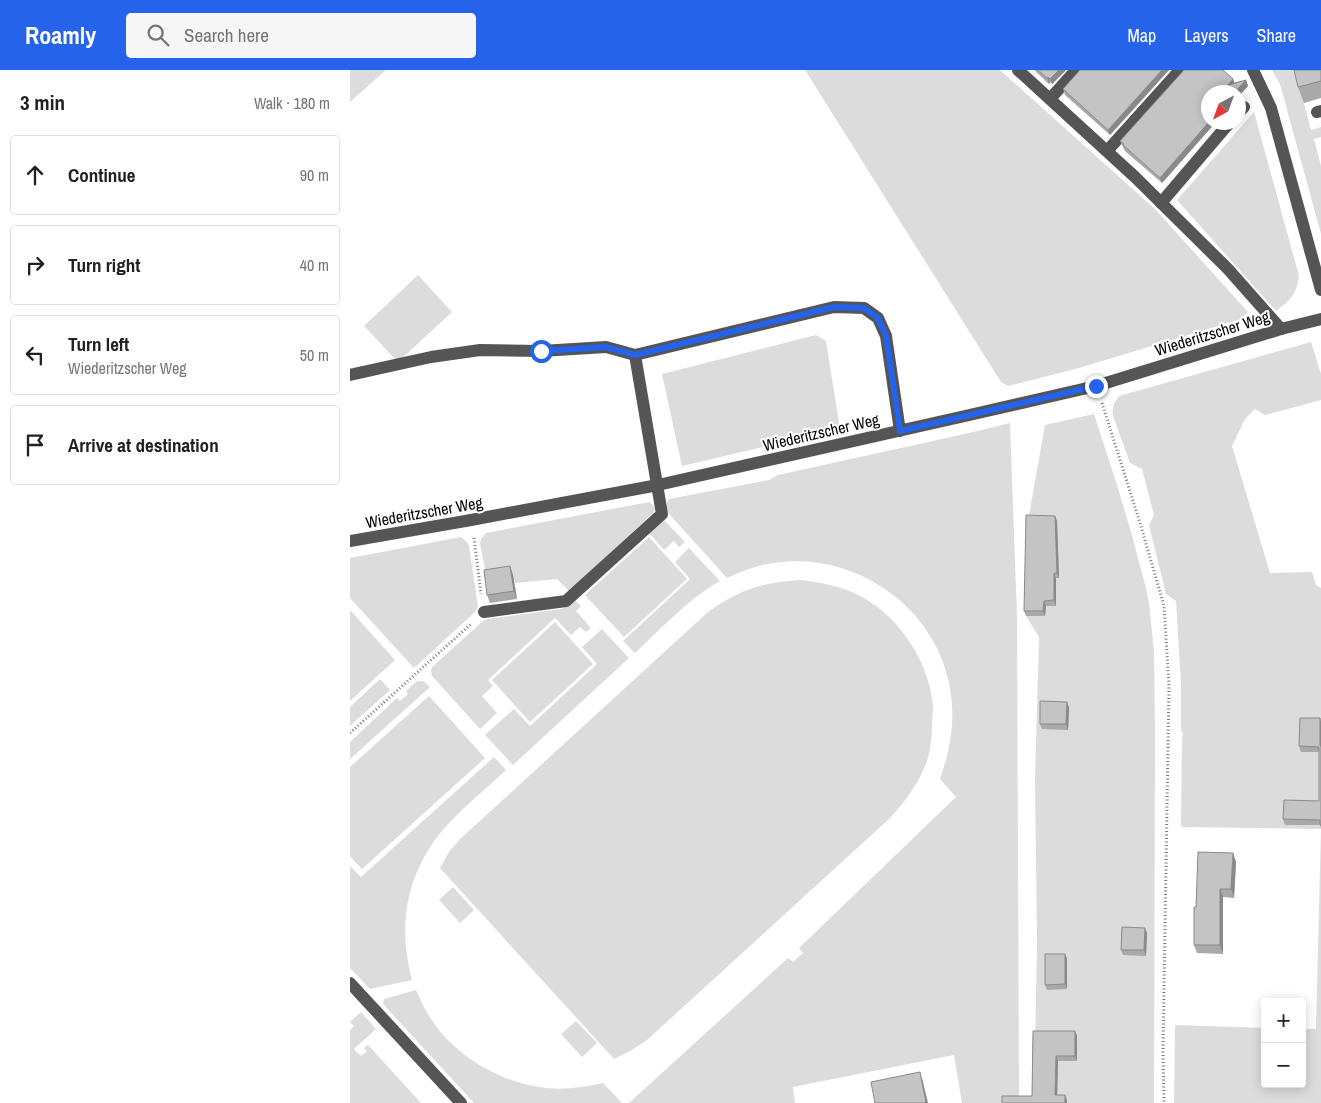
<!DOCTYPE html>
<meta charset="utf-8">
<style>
body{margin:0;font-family:"Archivo Narrow",sans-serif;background:#f6f6f6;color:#202124}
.controls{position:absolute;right:15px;bottom:15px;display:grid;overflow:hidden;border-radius:5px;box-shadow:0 2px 12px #0003}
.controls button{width:45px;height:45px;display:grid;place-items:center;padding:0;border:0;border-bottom:1px solid #e0e0e0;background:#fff;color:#202124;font:25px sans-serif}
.compass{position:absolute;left:851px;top:15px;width:45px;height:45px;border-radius:50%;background:#fff;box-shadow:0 2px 12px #0003;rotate:221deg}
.stop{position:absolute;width:15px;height:15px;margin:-11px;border:4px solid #2563eb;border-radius:50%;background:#fff}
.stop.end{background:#2563eb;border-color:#fff;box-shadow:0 1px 5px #0008}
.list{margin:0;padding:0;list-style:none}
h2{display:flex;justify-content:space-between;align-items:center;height:65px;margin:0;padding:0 20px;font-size:21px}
h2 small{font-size:16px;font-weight:400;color:#757577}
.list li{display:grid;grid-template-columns:32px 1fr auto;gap:15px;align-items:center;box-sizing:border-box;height:80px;margin:0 10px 10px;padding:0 10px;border:1px solid #e0e0e0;border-radius:5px}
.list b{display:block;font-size:19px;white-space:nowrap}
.list p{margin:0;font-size:16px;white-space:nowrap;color:#757577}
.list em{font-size:16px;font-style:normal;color:#757577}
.icon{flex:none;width:28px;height:28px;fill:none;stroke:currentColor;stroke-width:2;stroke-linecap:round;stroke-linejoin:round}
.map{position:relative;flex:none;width:971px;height:1033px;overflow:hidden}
header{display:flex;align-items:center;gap:30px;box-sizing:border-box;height:70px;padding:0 25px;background:#2563eb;color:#fff}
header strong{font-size:24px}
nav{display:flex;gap:28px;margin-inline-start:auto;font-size:18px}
.search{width:350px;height:45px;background:#f6f6f6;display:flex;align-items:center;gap:12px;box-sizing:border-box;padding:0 18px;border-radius:5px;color:#757577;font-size:19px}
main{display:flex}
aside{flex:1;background:#fff}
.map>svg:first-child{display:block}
.green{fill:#dcdcdc}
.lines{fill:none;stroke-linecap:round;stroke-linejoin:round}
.path{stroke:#777;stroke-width:3;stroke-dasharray:1 2.5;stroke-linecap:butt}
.minor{stroke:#555;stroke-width:12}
.wall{fill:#a9a9a9}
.shaded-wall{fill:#898989}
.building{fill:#c4c4c4;stroke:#898989}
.route{stroke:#2563eb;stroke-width:6}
.labels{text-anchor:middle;stroke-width:4;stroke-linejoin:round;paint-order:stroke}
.street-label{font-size:16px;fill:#000;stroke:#fff}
</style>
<header>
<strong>Roamly</strong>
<div class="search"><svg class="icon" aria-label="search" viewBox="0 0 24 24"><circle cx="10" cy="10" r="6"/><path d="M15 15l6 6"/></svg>Search here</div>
<nav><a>Map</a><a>Layers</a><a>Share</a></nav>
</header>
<main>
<aside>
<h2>3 min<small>Walk · 180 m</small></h2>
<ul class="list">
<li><svg class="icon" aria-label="ahead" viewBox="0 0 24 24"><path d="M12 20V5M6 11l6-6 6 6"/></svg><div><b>Continue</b></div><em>90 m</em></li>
<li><svg class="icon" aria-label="right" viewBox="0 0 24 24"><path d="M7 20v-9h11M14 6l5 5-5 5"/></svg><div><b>Turn right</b></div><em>40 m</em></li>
<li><svg class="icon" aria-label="left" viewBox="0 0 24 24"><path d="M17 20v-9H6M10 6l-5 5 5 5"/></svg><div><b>Turn left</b><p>Wiederitzscher Weg</p></div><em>50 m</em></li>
<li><svg class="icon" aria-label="arrive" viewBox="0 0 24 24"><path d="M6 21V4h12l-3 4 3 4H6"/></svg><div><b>Arrive at destination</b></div></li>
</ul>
</aside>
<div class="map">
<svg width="971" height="1033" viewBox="0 0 971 1033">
<rect width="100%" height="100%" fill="#fff"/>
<!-- green -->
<g class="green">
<path d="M 0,0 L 36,0 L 0,32 Z"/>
<path d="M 455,0 L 650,0 L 806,140 L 898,242 L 891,249 L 729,298 L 658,316 L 651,312 Z"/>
<path d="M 922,0 L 955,0 L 954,33 L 961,60 L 971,57 L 971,67 L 964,69 L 971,96 L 971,164 L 930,14 Z"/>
<path d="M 904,42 L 949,206 C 946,225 941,230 926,241 L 827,130 Z"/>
<path d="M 68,205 L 102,242 L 48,292 L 14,256 Z"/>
<path d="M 466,265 L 476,271 L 490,359 L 332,396 L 312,304 Z"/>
<path d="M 961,272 L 971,304 L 971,330 L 915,345 L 905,339 L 895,349 L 882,376 L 920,503 L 962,502 L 966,515 L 971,518 L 971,1033 L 824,1033 L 825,955 L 915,958 L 915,1014 L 952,1014 L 952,959 L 966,959 L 971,759 L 831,757 L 832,669 L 833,664 L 831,660 L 831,614 L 826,531 L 816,524 L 799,455 L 804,445 L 792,399 L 780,393 L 763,346 C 762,337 764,333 769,326 Z"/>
<path d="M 744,344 L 767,415 L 781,462 L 796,518 L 799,533 L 804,582 L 805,660 L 804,1033 L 684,1033 L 687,872 L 685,710 L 689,567 L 676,546 L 678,451 L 695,355 Z"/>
<path d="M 660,353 L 667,547 L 669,1033 L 612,1033 L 604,985 L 443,1017 L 445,1033 L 279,1033 L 438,888 L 443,892 L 453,883 L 449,878 L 606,727 L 590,709 C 602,675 607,641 597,605 C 578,531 499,481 424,493 C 407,495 392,501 377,508 L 320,445 C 316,438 315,435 319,429 L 419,410 L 428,405 L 619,363 Z"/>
<path d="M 299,432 L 303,435 L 305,439 L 303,443 L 219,521 L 207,509 L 165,513 L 163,505 L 137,508 L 130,474 L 131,469 L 136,463 Z"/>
<path d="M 314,450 L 335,472 L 329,477 L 324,471 L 314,480 L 299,463 Z"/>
<path d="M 111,467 L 117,472 L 119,476 L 128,537 L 125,542 L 64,598 L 0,528 L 0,488 Z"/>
<path d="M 299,467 L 337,509 L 274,567 L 235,525 Z"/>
<path d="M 339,478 L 370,511 C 338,529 312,558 285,583 L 273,571 L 340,509 L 325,492 Z"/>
<path d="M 450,510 C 468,512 485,515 502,522 C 546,541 578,588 583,635 C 583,641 582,648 582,654 C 582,665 581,677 578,688 C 570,712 556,731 539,749 L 296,971 L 280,981 L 264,989 L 90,798 L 99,782 L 109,770 L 358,542 C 390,519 411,513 450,510 Z"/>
<path d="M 225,530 L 231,536 L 226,541 L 241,558 L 236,562 L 230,557 L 221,565 L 205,548 L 138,610 L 143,616 L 132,626 L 147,643 L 130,659 L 82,606 L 81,601 L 82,597 L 132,552 L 137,549 L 211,539 L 218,536 Z"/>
<path d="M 0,540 L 45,590 L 0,631 Z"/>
<path d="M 205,552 L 243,594 L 180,652 L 142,610 Z"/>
<path d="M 252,559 L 279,588 L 163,695 L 135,665 L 164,639 L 180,656 L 247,594 L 232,577 Z"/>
<path d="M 30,609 L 40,620 L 0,656 L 0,637 Z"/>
<path d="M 69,611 L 73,611 L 80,617 L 0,689 L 0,672 L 47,628 L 50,631 L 58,624 L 56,621 L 66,612 Z"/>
<path d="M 79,626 L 135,688 L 12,799 L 0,786 L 0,697 Z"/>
<path d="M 144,687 L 156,700 C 138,717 118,733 100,752 C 58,796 46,852 62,910 L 20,919 L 0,898 L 0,796 L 11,807 Z"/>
<path d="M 103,817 L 124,840 L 110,853 L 89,830 Z"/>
<path d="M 66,920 C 70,928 73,937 78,944 C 101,984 151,1014 197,1018 C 216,1020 234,1017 253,1013 L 272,1033 L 124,1033 L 33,934 L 34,929 Z"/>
<path d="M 11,942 L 26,959 L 4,979 L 11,986 L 17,981 L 14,978 L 18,975 L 71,1033 L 0,1033 L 0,960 L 4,956 L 0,952 Z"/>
<path d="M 226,951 L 247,973 L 232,987 L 211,964 Z"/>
</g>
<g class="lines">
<!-- path -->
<g class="path">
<path d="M 752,333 L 790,453 L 814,536 L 819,616 L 813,979 L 814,1033"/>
<path d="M 124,468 L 131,524"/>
<path d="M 0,663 L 121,554"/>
</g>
<!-- minor -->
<g class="minor">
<path d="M 668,0 L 785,107 L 878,199 L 931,259"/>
<path d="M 903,0 L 921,38 L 971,220"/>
<path d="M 700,29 L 726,0"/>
<path d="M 967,42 L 971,41"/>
<path d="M 888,43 L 894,37"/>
<path d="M 757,81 L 830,0"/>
<path d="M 811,133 L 880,52"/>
<path d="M 0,305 L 81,287 L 130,280 L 191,281 L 256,277 L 285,285"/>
<path d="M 0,471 L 121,450 L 308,415 L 615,346 L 746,316 L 931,259 L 971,249"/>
<path d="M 134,542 L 216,531 L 312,444 L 285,285 L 484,237 L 514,238 L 528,248 L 536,266 L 550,361"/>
<path d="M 0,913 L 111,1033"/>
</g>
</g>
<!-- wall -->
<g class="wall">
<path d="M 684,0 L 716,0 L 702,14 L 700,12 L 699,14 Z"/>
<path d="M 819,0 L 760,65 L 715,25 L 713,19 Z"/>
<path d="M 971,0 L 971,28 L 954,33 L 948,17 Z"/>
<path d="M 896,10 L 898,16 L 858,52 L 866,52 L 812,113 L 775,81 L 770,71 L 885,13 Z"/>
<path d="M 707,451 L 709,508 L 706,508 L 706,536 L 696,536 L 695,546 L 676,546 L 674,541 Z"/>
<path d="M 160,496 L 163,505 L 167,529 L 140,533 L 137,525 Z"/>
<path d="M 717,632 L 719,638 L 718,660 L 692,659 L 690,654 Z"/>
<path d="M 970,648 L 971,652 L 971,758 L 970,755 L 935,755 L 933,749 L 969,731 L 969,682 L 951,682 L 949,676 Z"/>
<path d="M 883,783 L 886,792 L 884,828 L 873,827 L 873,884 L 847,883 L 844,875 L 846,837 Z"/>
<path d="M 797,863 L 796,886 L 773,885 L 771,880 Z"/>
<path d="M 715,884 L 717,889 L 717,919 L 697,920 L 695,915 Z"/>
<path d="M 683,961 L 725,961 L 727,966 L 727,991 L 708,991 L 707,1025 L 715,1025 L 717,1030 L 717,1033 L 652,1033 L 682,1026 Z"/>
</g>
<!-- shaded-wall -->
<g class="shaded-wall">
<path d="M 709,0 L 716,0 L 702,14 L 700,9 Z"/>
<path d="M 812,0 L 819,0 L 760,65 L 758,60 Z"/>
<path d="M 698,7 L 700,12 L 699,14 L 697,8 Z"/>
<path d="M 883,9 L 885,14 L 878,15 Z"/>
<path d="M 896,10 L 898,16 L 888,27 L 888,22 L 885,22 Z"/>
<path d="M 859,52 L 866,52 L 812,113 L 810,108 Z"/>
<path d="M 705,446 L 707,451 L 709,508 L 707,503 Z"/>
<path d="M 160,496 L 163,505 L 167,529 L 164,521 Z"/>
<path d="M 704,503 L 706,508 L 706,536 L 704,530 Z"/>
<path d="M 694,531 L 696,536 L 695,546 L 693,541 Z"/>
<path d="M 717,632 L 719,638 L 718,660 L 716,654 Z"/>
<path d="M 970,648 L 971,652 L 971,679 L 970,676 Z"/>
<path d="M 883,783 L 886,792 L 884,828 L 881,819 Z"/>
<path d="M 870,819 L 873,827 L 873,884 L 870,875 Z"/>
<path d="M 795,858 L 797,863 L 796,886 L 794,880 Z"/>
<path d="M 715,884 L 717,889 L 717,919 L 715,914 Z"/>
<path d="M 725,961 L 727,966 L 727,991 L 725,986 Z"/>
<path d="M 706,986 L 708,991 L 707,1030 L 705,1025 Z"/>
<path d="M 570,1002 L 573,1012 L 578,1033 L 576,1033 Z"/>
<path d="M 715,1025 L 717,1030 L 717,1033 L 715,1033 Z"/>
</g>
<!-- building -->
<g class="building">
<path d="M 688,0 L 709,0 L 700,9 L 698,7 L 697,8 Z"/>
<path d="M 730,0 L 812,0 L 758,60 L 713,19 Z"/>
<path d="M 834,0 L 873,0 L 883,9 L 878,15 L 896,10 L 885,22 L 858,22 L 859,52 L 810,108 L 773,75 L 774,74 L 770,71 Z"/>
<path d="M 944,0 L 971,0 L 971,11 L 948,17 Z"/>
<path d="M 676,445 L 705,446 L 707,503 L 704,503 L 704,530 L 694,531 L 693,541 L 674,541 Z"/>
<path d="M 160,496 L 164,521 L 137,525 L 134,500 Z"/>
<path d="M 690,631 L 717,632 L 716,654 L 690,654 Z"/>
<path d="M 950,648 L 970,648 L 970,676 L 971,676 L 971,755 L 970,755 L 970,750 L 933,749 L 934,730 L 969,731 L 969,677 L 949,676 Z"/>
<path d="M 848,782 L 883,783 L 881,819 L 870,819 L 870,875 L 844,875 L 844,837 L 846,837 Z"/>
<path d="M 772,857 L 795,858 L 794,880 L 771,880 Z"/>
<path d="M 695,884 L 715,884 L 715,914 L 695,915 Z"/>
<path d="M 683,961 L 725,961 L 725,986 L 706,986 L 705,1025 L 715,1025 L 715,1033 L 652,1033 L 652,1026 L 682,1026 Z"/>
<path d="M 570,1002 L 576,1033 L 525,1033 L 521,1012 Z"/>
</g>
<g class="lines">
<!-- route -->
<path class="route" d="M 191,281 L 256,277 L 285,285 L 484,237 L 514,238 L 528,248 L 536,266 L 550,361 L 746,316"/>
</g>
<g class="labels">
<!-- street labels -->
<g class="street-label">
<text transform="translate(862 263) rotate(-17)" y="6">Wiederitzscher Weg</text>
<text transform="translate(471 362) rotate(-13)" y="6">Wiederitzscher Weg</text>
<text transform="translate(74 442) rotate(-10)" y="6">Wiederitzscher Weg</text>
</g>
</g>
</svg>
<div class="controls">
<button>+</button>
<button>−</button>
</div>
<svg class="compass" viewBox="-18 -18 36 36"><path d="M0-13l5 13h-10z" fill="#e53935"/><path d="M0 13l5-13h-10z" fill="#757577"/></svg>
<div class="stop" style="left:191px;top:281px"></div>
<div class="stop end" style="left:746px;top:316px"></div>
</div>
</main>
